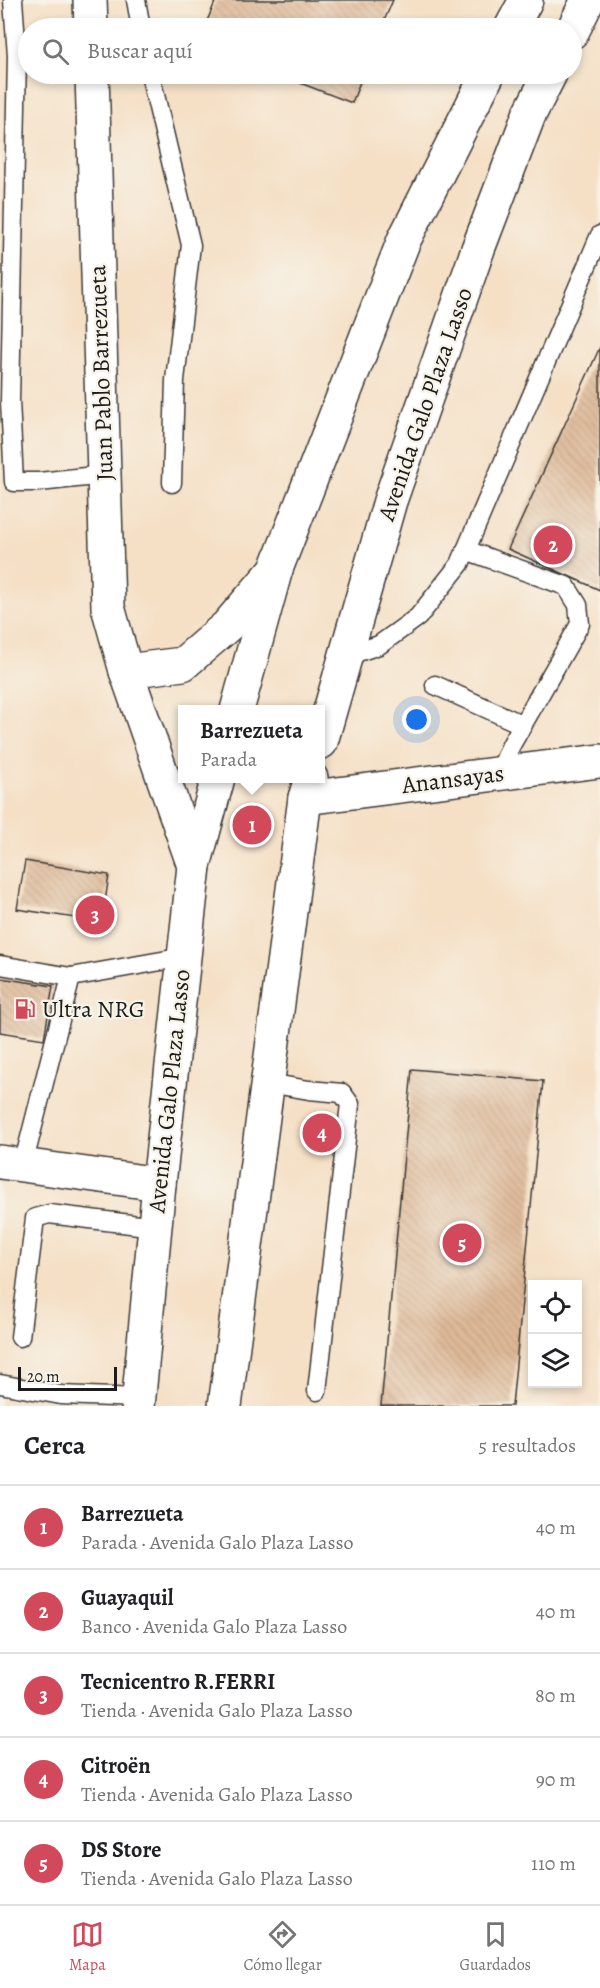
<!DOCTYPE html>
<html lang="es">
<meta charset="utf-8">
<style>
body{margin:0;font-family:Alegreya,serif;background:#f6f6f6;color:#202124}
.controls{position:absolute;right:18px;bottom:18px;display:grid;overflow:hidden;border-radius:0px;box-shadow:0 3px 9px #0003}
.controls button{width:54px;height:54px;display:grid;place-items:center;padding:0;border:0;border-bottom:2px solid #e0e0e0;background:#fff;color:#202124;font:30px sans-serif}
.scale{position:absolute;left:18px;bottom:15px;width:99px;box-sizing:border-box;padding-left:6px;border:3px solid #1c1c1c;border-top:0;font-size:16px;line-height:21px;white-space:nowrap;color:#1c1c1c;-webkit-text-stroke:4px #f7f3e8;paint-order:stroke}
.you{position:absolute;left:417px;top:720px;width:21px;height:21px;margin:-15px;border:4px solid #fff;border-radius:50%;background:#1a73e8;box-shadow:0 0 0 9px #1a73e833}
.badge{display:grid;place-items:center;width:39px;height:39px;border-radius:50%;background:#d1495b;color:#fff;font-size:20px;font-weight:700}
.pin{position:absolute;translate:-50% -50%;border:3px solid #fff;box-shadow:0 2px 6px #0006}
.popup{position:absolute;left:178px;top:705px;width:147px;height:78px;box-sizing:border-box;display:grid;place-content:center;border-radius:0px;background:#fff;filter:drop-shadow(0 2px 4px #0005);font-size:20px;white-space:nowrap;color:#757577}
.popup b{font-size:22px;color:#202124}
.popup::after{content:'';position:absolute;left:50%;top:100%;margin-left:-12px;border:12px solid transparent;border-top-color:#fff}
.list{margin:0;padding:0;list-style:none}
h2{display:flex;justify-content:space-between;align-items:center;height:78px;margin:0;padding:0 24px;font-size:26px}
h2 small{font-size:20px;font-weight:400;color:#757577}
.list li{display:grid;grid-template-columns:39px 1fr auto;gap:18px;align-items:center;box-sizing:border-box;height:84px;padding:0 24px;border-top:2px solid #e0e0e0}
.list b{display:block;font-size:22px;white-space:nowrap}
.list p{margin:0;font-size:20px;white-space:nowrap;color:#757577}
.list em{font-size:20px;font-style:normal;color:#757577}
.icon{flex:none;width:33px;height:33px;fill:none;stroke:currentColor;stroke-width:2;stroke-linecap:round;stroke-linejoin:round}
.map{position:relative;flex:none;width:600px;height:1406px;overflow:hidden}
.search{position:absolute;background:#fff;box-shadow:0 3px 9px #0003;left:18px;right:18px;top:18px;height:66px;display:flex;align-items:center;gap:15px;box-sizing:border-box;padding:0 21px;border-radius:33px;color:#757577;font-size:22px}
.sheet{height:498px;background:#fff}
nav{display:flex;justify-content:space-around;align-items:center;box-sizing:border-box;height:84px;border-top:2px solid #e0e0e0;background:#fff;font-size:16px;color:#757577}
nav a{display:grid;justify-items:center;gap:3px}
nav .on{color:#d1495b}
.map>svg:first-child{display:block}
.building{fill:url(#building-back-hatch)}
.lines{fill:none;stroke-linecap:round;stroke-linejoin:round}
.service-casing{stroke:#3d3936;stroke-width:21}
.minor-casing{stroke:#3d3936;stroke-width:36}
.tertiary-casing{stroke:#3d3936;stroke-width:36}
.secondary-casing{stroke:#3d3936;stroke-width:36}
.primary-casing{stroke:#3d3936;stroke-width:36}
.service{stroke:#fff;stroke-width:18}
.minor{stroke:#fff;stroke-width:33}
.tertiary{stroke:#fff;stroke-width:33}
.secondary{stroke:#fff;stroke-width:33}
.primary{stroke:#fff;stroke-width:33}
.labels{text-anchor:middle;stroke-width:4.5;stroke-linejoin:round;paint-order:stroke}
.street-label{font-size:24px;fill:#1c1c1c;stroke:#f7f3e8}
.poi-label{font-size:24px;fill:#1c1c1c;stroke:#f7f3e8;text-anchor:start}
</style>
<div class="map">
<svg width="600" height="1406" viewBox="0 0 600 1406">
<defs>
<pattern id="building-back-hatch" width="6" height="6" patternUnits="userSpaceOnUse" patternTransform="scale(1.5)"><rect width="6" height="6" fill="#deb998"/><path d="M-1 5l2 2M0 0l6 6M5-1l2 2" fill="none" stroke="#be9e82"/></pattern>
</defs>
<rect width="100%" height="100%" fill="#f7f3e8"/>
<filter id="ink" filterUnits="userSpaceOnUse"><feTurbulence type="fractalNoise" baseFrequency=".0167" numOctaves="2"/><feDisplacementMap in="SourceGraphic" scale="12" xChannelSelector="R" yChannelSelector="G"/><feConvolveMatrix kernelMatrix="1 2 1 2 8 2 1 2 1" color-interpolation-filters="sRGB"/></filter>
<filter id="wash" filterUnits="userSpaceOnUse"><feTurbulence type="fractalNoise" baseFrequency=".008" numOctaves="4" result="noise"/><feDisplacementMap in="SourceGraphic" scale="24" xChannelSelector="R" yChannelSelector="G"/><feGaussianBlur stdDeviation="1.35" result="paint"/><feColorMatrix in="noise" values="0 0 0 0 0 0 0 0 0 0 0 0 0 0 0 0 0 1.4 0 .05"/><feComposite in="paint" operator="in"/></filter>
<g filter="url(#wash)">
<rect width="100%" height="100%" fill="#f5e0c6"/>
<g id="blocks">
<!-- building -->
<g class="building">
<path d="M 216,0 L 393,0 L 381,28 L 204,28 Z"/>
<path d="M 277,74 L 363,74 L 352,103 Z"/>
<path d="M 600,347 L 600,590 L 508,549 Z"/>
<path d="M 25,861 L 109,875 L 102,922 L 17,909 Z"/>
<path d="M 0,978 L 53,986 L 44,1039 L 0,1032 Z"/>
<path d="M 412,1069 L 543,1081 L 512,1406 L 381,1406 Z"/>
</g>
</g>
</g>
<g filter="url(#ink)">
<use href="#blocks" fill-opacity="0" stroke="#3d3936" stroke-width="1.5"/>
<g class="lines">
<!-- service casing -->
<g class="service-casing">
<g id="service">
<path d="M 13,0 L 17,56 L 10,401 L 14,482 L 39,482 L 104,475"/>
<path d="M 136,0 L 141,28"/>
<path d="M 150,74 L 191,245 L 175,380 L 172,483"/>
<path d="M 466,550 L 566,586 L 578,605 L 580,624 L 511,745 L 499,773"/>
<path d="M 346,656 L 379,645 L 418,617 L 460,564 L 600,235"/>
<path d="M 435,685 L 523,725"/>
<path d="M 0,965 L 71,977 L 184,957"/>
<path d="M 268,1083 L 309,1090 L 342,1093 L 350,1104 L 317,1391"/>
<path d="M 23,1165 L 71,977"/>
<path d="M 20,1337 L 35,1218 L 49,1214 L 155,1227"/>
<path d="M 0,1384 L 61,1395 L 139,1398"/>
</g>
</g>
<!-- minor casing -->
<g class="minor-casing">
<path id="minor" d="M 305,798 L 600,761"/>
</g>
<!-- tertiary casing -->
<g class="tertiary-casing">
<path id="tertiary" d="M 0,1162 L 159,1184"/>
</g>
<!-- secondary casing -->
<g class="secondary-casing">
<g id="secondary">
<path d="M 90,0 L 91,28"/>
<path d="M 92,74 L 108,607 L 126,671 L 194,866"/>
<path d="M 126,671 L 183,664 L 227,626 L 276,569"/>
</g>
</g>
<!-- primary casing -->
<g class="primary-casing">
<g id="primary">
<path d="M 511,28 L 526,0"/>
<path d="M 572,32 L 588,0"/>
<path d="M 237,710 L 276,569 L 404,240 L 488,74"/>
<path d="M 321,742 L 390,501 L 478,249 L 529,115 L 550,74"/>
<path d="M 138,1406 L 159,1184 L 194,866 L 218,778"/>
<path d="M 225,1406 L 305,798 L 311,778"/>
</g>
</g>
<!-- service -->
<use href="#service" class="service"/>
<!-- minor -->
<use href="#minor" class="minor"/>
<!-- tertiary -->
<use href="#tertiary" class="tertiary"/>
<!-- secondary -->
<use href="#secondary" class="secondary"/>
<!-- primary -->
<use href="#primary" class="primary"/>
</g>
</g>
<!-- icons -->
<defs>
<g id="fuel-bare" transform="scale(1.62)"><path d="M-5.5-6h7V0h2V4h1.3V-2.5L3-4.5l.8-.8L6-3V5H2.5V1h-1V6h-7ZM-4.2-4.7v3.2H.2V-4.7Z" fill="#d1495b" stroke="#f7f3e8" stroke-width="2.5" paint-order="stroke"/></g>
</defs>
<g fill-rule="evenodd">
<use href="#fuel-bare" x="25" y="1009"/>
</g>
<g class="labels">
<!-- street labels -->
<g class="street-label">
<text transform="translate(101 373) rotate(-92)" y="8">Juan Pablo Barrezueta</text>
<text transform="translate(425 404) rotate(-71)" y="8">Avenida Galo Plaza Lasso</text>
<text transform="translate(453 779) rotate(-7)" y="8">Anansayas</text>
<text transform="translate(169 1091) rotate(-84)" y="8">Avenida Galo Plaza Lasso</text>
</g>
<!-- poi labels -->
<g class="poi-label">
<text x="42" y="1017">Ultra NRG</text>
</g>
</g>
</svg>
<div class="controls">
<button><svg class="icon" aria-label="locate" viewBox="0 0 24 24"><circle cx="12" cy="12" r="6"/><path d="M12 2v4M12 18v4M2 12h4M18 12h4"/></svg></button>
<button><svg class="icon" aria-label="layers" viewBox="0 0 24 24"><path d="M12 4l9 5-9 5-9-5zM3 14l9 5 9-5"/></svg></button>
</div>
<div class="scale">20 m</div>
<div class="you"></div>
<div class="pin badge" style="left:252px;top:825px">1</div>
<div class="popup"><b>Barrezueta</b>Parada</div>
<div class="pin badge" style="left:553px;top:545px">2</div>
<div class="pin badge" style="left:95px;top:915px">3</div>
<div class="pin badge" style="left:322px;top:1133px">4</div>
<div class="pin badge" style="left:462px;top:1243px">5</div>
<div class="search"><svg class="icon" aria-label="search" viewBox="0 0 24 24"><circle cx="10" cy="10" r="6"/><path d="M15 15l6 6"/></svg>Buscar aquí</div>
</div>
<section class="sheet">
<h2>Cerca<small>5 resultados</small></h2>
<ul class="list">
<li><span class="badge">1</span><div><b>Barrezueta</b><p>Parada · Avenida Galo Plaza Lasso</p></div><em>40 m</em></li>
<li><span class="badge">2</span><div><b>Guayaquil</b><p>Banco · Avenida Galo Plaza Lasso</p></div><em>40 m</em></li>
<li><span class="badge">3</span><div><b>Tecnicentro R.FERRI</b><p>Tienda · Avenida Galo Plaza Lasso</p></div><em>80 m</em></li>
<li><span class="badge">4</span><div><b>Citroën</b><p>Tienda · Avenida Galo Plaza Lasso</p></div><em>90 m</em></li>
<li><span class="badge">5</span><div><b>DS Store</b><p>Tienda · Avenida Galo Plaza Lasso</p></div><em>110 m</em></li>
</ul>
</section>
<nav>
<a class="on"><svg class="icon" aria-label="map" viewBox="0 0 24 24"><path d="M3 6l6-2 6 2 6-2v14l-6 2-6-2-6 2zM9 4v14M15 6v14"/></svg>Mapa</a>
<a><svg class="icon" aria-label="directions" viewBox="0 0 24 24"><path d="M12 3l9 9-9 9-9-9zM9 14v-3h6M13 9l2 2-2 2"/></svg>Cómo llegar</a>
<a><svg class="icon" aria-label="saved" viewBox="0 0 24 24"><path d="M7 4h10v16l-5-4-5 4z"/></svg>Guardados</a>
</nav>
